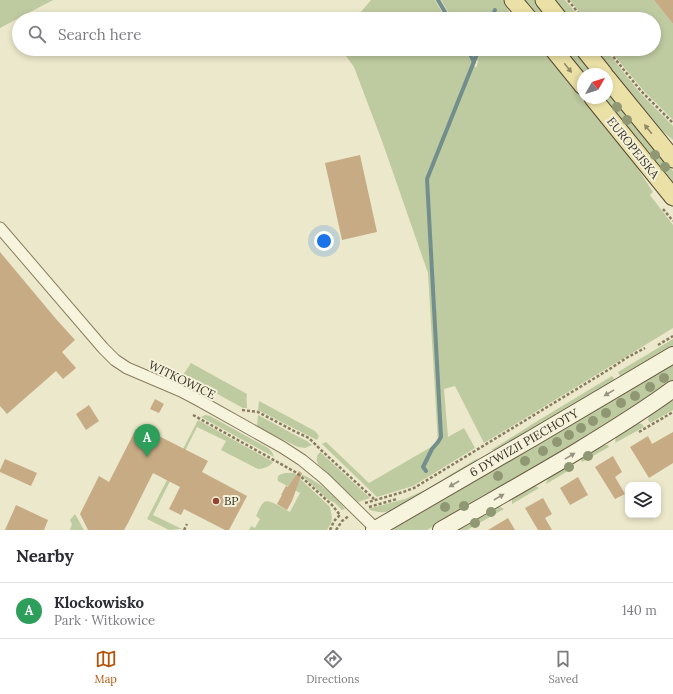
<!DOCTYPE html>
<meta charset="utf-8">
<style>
body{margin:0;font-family:Lora,serif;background:#f7f7f7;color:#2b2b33}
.controls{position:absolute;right:12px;bottom:12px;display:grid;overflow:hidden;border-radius:8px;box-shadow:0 2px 6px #0003}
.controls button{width:36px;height:36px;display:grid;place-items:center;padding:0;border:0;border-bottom:1px solid #e1e1e2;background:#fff;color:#2b2b33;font:20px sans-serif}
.compass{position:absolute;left:577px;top:68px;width:36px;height:36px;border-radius:50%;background:#fff;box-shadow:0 2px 6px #0003;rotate:51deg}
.you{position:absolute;left:324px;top:241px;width:14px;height:14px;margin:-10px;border:3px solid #fff;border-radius:50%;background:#1a73e8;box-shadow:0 0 0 6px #1a73e833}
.badge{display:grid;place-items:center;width:26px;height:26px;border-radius:50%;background:#b45309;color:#fff;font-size:13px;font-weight:700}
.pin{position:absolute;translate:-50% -33px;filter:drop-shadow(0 1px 2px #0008)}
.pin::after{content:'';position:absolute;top:21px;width:14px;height:12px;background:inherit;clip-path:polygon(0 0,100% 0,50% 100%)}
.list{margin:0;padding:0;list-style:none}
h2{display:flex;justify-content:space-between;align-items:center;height:52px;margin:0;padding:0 16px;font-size:17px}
h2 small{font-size:13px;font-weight:400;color:#7c7c81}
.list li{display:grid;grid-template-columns:26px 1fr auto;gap:12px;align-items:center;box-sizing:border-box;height:56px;padding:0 16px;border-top:1px solid #e1e1e2}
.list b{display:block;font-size:15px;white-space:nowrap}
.list p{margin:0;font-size:13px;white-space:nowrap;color:#7c7c81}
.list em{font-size:13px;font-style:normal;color:#7c7c81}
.icon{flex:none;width:22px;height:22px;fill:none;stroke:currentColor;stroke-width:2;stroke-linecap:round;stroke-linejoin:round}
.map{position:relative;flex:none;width:673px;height:530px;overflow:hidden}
.search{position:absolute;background:#fff;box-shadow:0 2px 6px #0003;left:12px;right:12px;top:12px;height:44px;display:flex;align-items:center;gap:10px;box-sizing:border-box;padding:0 14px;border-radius:22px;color:#7c7c81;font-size:15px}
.sheet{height:108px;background:#fff}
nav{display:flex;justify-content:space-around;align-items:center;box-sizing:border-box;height:56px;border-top:1px solid #e1e1e2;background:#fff;font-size:11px;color:#7c7c81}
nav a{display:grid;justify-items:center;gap:2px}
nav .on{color:#b45309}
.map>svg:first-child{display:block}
.green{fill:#becaa0}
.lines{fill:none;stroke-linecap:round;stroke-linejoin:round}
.stream{stroke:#728f8d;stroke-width:4}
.building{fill:#c7ab84}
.street-casing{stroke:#887c60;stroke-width:13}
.secondary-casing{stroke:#6a5d43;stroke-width:18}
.primary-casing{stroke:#574a34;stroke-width:19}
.path{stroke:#887c60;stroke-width:2.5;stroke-dasharray:3 2;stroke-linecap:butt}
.street{stroke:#f7f4de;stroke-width:11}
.secondary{stroke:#f7f4de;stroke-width:16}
.primary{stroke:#ebe1a7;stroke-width:17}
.tree{fill:#8f9773}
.oneway{fill:#928a65}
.oneway2{fill:#989380}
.poi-dot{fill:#924435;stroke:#f4f1db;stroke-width:1.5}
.labels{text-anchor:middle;stroke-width:4;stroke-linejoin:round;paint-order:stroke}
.street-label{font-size:12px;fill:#3a3223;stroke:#f4f1db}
.poi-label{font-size:12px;fill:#3a3223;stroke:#f4f1db;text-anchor:start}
</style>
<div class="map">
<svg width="673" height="530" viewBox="0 0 673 530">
<rect width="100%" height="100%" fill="#ece8cb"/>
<!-- green -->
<g class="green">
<path d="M 0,0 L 53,0 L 0,28 Z"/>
<path d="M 371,0 L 435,0 L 446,19 L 355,19 Z"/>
<path d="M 441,0 L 504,0 L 511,17 L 513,19 L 452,19 Z"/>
<path d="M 524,0 L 535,0 L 551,19 L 539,19 Z"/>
<path d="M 554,0 L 565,0 L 581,19 L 569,19 Z"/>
<path d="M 570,0 L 654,0 L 673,24 L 673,120 L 643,90 L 609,49 L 654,49 L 654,19 L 585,19 Z"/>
<path d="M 341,49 L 463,49 L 476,68 L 478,62 L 470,49 L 544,49 L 625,149 L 653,192 L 650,195 L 673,225 L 673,328 L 484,443 L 455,386 L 444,389 L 448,437 L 464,428 L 475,448 L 413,486 L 377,497 L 322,444 L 326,442 L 369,483 L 438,443 L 428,273 L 382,141 L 354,67 Z"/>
<path d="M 563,49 L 575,49 L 595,74 L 584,74 Z"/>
<path d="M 593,49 L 605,49 L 640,93 L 673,126 L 673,140 L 656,126 Z"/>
<path d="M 607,89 L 673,171 L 673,185 L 603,98 L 607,98 Z"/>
<path d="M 673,339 L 673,347 L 623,376 L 620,376 L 618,372 Z"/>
<path d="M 191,363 L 247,394 C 246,398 247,404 247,408 L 243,408 L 183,375 Z"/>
<path d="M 673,364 L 673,381 L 653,396 L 603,428 L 427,530 L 393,530 L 396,525 Z"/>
<path d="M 612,376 L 614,379 L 613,382 L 498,450 L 491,450 L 539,420 Z"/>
<path d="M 670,400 L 673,401 L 673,410 L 650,423 L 648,420 L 649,415 Z"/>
<path d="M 259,401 L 315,431 L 319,436 L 317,440 L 258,410 Z"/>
<path d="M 205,415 L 210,416 L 268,448 L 272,452 L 274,457 L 201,417 Z"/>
<path d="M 258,415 L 295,435 L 307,441 L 312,445 L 305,448 L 298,447 L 257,427 Z"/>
<path d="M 198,420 L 273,462 C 270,466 264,469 258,469 L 221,450 L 226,441 L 197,427 L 153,515 L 182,529 L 169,530 L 147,519 Z"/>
<path d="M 637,423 L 642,424 L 644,427 L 615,443 L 616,437 Z"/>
<path d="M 603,445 L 608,445 L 609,447 L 582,462 L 581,460 L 583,456 Z"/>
<path d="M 320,452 L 370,498 L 358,502 L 318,464 C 316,459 316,456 320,452 Z"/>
<path d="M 478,458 L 473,464 L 394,510 C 385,513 377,513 368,509 L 405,499 L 425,490 Z"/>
<path d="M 569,465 L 573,468 L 546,484 L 548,478 Z"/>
<path d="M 286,473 L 294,473 L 330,507 L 332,517 L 331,523 L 327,530 L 249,530 L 251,526 L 255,528 L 260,519 L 256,516 C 258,512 260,506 264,502 C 269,498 284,509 290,512 L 300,493 L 278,481 C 276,475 281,474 286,473 Z"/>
<path d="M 300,474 C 316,479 335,496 345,509 L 342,510 L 335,503 L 329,500 Z"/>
<path d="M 534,485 L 539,488 L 512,504 L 512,499 Z"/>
<path d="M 498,506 L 504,509 L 467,530 L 456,530 Z"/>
<path d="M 75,514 L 84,530 L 70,530 L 72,524 L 70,520 Z"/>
</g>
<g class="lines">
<!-- stream -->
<g class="stream">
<path d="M 438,0 L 449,19"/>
<path d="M 491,19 L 495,10"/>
<path d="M 467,49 L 474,62"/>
<path d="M 426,471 L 423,467 L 432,449 L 438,442 L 441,437 L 427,179 L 479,49"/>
</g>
</g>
<!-- building -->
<g class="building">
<path d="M 654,0 L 673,0 L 673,24 Z"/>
<path d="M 360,155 L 377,232 L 342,240 L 325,163 Z"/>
<path d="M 0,252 L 56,319 L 75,340 L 62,352 L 76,368 L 63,379 L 56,371 L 7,414 L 0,406 Z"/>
<path d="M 155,399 L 164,404 L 159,413 L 150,409 Z"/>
<path d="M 89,405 L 99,421 L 86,430 L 76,414 Z"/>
<path d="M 136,429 L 148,435 L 149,431 L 208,461 L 202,472 L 247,496 L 229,530 L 225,530 L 184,509 L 181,515 L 169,509 L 180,487 L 153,473 L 128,523 L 124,530 L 88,530 L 80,514 L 99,476 L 109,482 Z"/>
<path d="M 673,432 L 673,463 L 649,478 L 630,447 L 648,436 L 652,444 Z"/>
<path d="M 613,456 L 622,472 L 615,477 L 625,494 L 615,499 L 595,467 Z"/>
<path d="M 5,459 L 37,473 L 31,486 L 0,472 L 0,470 Z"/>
<path d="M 299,471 L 302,473 L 292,501 L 287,510 L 277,504 L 282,495 L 281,495 L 286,486 L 288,487 Z"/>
<path d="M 578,477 L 588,495 L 570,505 L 560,488 Z"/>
<path d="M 543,498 L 552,514 L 545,518 L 552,530 L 538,530 L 525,508 Z"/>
<path d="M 16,505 L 48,520 L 44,530 L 5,530 Z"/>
<path d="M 508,518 L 515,530 L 488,530 Z"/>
</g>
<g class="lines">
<!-- street casing -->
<g class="street-casing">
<path id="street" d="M 0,228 L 103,348 L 115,360 L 127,368 L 181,391 L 200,401 L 282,447 L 302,460 L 324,478 L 377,530"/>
</g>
<!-- secondary casing -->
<g class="secondary-casing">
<g id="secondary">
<path d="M 374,530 L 536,436 L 673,355"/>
<path d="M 441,530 C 486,504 531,479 576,452 C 609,432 642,412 673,389"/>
</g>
</g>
<!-- primary casing -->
<g class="primary-casing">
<g id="primary">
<path d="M 513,0 L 529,19"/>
<path d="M 544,0 L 559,19"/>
<path d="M 553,49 L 583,86"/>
<path d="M 584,49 L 604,74"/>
<path d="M 607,78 L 673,159"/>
<path d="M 593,98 L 673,197"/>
</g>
</g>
<!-- path -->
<g class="path">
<path d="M 568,0 L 583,19"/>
<path d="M 607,49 L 641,91 L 673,123"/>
<path d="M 663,209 L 673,221"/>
<path d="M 658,345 L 673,336"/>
<path d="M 242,410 L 258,412 L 296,432 L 309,438 L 321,450 L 374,499"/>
<path d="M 193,415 L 297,473 L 332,505 L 340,515"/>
<path d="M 639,432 L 673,412"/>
<path d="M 365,503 L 403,492 L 414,488 L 608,370 L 628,357 L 645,348"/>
<path d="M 369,507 L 397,499"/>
<path d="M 184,530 L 187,524"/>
<path d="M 330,530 L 334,521 L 340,515"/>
<path d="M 336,530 L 342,521 L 349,516"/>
</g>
<!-- street -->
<use href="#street" class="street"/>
<!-- secondary -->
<use href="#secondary" class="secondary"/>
<!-- primary -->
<use href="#primary" class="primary"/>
</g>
<!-- trees -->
<g class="tree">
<circle cx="617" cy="107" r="5"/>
<circle cx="627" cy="120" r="5"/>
<circle cx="655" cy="155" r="5"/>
<circle cx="665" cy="167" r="5"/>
<circle cx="664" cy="378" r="5"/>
<circle cx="650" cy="387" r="5"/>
<circle cx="635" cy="396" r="5"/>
<circle cx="621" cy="403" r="5"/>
<circle cx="606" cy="413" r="5"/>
<circle cx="593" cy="421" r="5"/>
<circle cx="581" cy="428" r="5"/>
<circle cx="569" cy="435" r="5"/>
<circle cx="557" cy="442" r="5"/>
<circle cx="543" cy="451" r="5"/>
<circle cx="588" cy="456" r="5"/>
<circle cx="525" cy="461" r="5"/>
<circle cx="569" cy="467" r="5"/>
<circle cx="498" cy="476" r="5"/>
<circle cx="464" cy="506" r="5"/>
<circle cx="445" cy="507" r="5"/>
<circle cx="491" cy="512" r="5"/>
<circle cx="475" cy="523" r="5"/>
</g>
<!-- one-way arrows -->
<defs><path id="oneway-solid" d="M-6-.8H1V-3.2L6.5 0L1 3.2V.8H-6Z"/></defs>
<g class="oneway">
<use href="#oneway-solid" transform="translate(568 68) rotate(51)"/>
<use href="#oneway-solid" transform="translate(648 129) rotate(-129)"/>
</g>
<g class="oneway2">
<use href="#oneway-solid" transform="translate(609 393) rotate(149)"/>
<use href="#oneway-solid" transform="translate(570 456) rotate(-31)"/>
<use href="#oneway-solid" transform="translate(454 484) rotate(150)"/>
<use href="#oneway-solid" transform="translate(499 497) rotate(-30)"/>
</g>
<!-- markers -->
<circle class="poi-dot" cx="216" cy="501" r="4"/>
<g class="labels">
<!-- street labels -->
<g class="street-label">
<text transform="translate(633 148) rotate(51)" y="4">EUROPEJSKA</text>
<text transform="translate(182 380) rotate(26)" y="4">WITKOWICE</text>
<text transform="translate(524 443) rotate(-30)" y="4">6 DYWIZJI PIECHOTY</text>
</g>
<!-- poi labels -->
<g class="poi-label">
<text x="224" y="505">BP</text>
</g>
</g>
</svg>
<div class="controls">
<button><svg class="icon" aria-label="layers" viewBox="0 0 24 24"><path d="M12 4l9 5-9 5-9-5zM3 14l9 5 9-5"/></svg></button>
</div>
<svg class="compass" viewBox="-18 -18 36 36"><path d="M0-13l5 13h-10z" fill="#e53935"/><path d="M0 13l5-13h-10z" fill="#7c7c81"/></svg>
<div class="you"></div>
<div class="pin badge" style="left:147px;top:457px;background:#2e9e5b">A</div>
<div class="search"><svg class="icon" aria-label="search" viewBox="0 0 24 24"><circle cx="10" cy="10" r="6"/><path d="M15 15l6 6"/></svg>Search here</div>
</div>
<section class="sheet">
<h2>Nearby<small></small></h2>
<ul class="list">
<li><span class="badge" style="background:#2e9e5b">A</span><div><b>Klockowisko</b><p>Park · Witkowice</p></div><em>140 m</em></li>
</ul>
</section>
<nav>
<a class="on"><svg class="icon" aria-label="map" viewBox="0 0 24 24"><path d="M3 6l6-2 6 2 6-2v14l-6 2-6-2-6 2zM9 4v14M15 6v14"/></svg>Map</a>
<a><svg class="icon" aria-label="directions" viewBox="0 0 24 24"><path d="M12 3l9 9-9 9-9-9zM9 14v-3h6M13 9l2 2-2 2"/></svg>Directions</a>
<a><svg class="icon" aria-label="saved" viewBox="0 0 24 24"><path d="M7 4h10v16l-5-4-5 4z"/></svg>Saved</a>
</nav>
